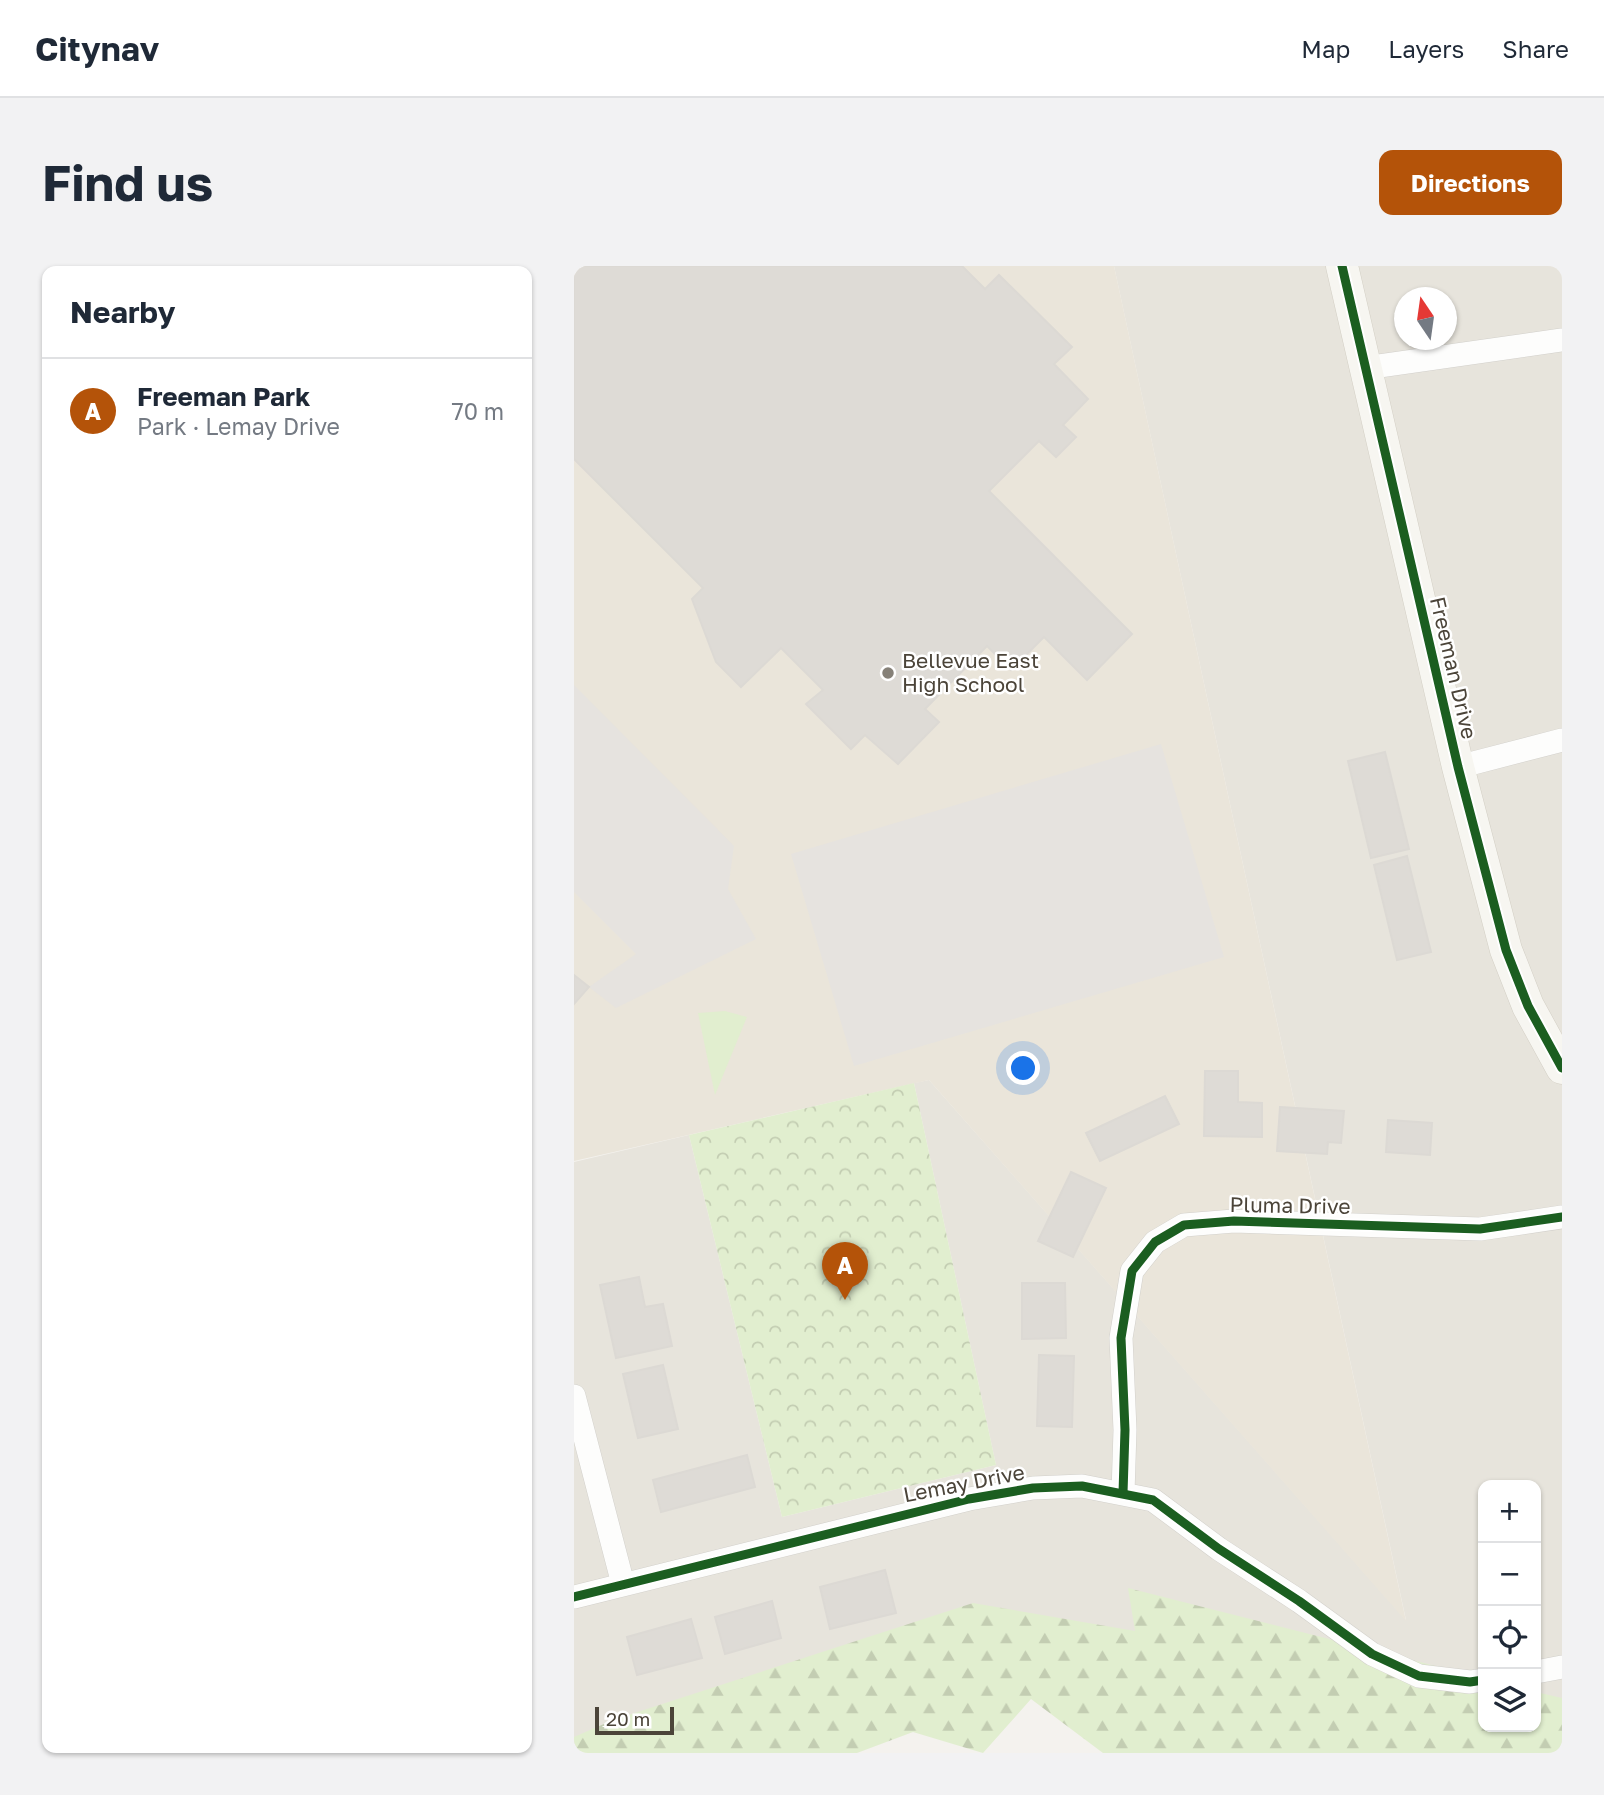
<!DOCTYPE html>
<meta charset="utf-8">
<style>
body{margin:0;font-family:"Golos Text",sans-serif;background:#f2f2f3;color:#1f2937}
.controls{position:absolute;right:21px;bottom:21px;display:grid;overflow:hidden;border-radius:14px;box-shadow:0 2px 5px #0004}
.controls button{width:63px;height:63px;display:grid;place-items:center;padding:0;border:0;border-bottom:2px solid #e0e1e3;background:#fff;color:#1f2937;font:35px sans-serif}
.compass{position:absolute;left:820px;top:21px;width:63px;height:63px;border-radius:50%;background:#fff;box-shadow:0 2px 5px #0004;rotate:347deg}
.scale{position:absolute;left:21px;bottom:18px;width:79px;box-sizing:border-box;padding-left:7px;border:4px solid #4b4439;border-top:0;font-size:19px;line-height:24px;white-space:nowrap;color:#4b4439;-webkit-text-stroke:5px #fff;paint-order:stroke}
.you{position:absolute;left:450px;top:803px;width:24px;height:24px;margin:-18px;border:5px solid #fff;border-radius:50%;background:#1a73e8;box-shadow:0 0 0 10px #1a73e833}
.badge{display:grid;place-items:center;width:46px;height:46px;border-radius:50%;background:#b45309;color:#fff;font-size:23px;font-weight:700}
.pin{position:absolute;translate:-50% -58px;filter:drop-shadow(0 2px 4px #0008)}
.pin::after{content:'';position:absolute;top:37px;width:24px;height:21px;background:inherit;clip-path:polygon(0 0,100% 0,50% 100%)}
.list{margin:0;padding:0;list-style:none}
h2{display:flex;justify-content:space-between;align-items:center;height:91px;margin:0;padding:0 28px;font-size:30px}
h2 small{font-size:23px;font-weight:400;color:#747a83}
.list li{display:grid;grid-template-columns:46px 1fr auto;gap:21px;align-items:center;box-sizing:border-box;height:105px;padding:0 28px;border-top:2px solid #e0e1e3}
.list b{display:block;font-size:26px;white-space:nowrap}
.list p{margin:0;font-size:23px;white-space:nowrap;color:#747a83}
.list em{font-size:23px;font-style:normal;color:#747a83}
.icon{flex:none;width:38px;height:38px;fill:none;stroke:currentColor;stroke-width:2;stroke-linecap:round;stroke-linejoin:round}
.map{position:relative;flex:none;width:988px;height:1487px;overflow:hidden;border-radius:14px}
header{display:flex;align-items:center;gap:42px;box-sizing:border-box;height:98px;padding:0 35px;background:#fff;border-bottom:2px solid #e0e1e3}
header strong{font-size:33px}
nav{display:flex;gap:38px;margin-inline-start:auto;font-size:24px}
.intro{display:flex;align-items:center;justify-content:space-between;box-sizing:border-box;height:168px;padding:0 42px}
h1{margin:0;font-size:49px}
.button{padding:18px 32px;border-radius:14px;background:#b45309;color:#fff;font-size:24px;font-weight:700}
main{display:flex;gap:42px;padding:0 42px}
aside{flex:1;background:#fff;border-radius:14px;box-shadow:0 2px 5px #0004}
.map>svg:first-child{display:block}
.residential{fill:#e7e4dc;fill-rule:evenodd}
.education{fill:#eae5da}
.green{fill:#e1eecf}
.forest{fill:url(#forest-firs)}
.park{fill:url(#park-crowns)}
.parking{fill:#e6e3df}
.building{fill:#dedbd6;stroke:#dcd9d4;stroke-width:2}
.lines{fill:none;stroke-linecap:round;stroke-linejoin:round}
.street-casing{stroke:#d2d0cb;stroke-width:24}
.secondary-casing{stroke:#d3cfc5;stroke-width:33}
.street{stroke:#fdfdfc;stroke-width:23}
.secondary{stroke:#f7f6f1;stroke-width:32}
.cycleway-casing{stroke:#fff;stroke-width:13}
.cycleway{stroke:#1b5e20;stroke-width:9}
.poi-dot{fill:#868178;stroke:#fff;stroke-width:2.5}
.labels{text-anchor:middle;stroke-width:5;stroke-linejoin:round;paint-order:stroke}
.poi-label{font-size:21px;fill:#4b4439;stroke:#fff;text-anchor:start}
.street-label{font-size:21px;fill:#4b4439;stroke:#fff}
</style>
<header>
<strong>Citynav</strong>
<nav><a>Map</a><a>Layers</a><a>Share</a></nav>
</header>
<div class="intro"><h1>Find us</h1><a class="button">Directions</a></div>
<main>
<aside>
<h2>Nearby<small></small></h2>
<ul class="list">
<li><span class="badge">A</span><div><b>Freeman Park</b><p>Park · Lemay Drive</p></div><em>70 m</em></li>
</ul>
</aside>
<div class="map">
<svg width="988" height="1487" viewBox="0 0 988 1487">
<defs>
<pattern id="forest-firs" width="22" height="20" patternUnits="userSpaceOnUse" patternTransform="scale(1.75)"><rect width="22" height="20" fill="#e1eecf"/><path d="M5 1l3.5 6h-7zM16 11l3.5 6h-7z" fill="#c3cdb2"/></pattern>
<pattern id="park-crowns" width="20" height="18" patternUnits="userSpaceOnUse" patternTransform="scale(1.75)"><rect width="20" height="18" fill="#e1eecf"/><path d="M2 6a3 3 0 1 1 6 0M12 15a3 3 0 1 1 6 0" fill="none" stroke="#c3cdb2"/></pattern>
</defs>
<rect width="100%" height="100%" fill="#f4f2ee"/>
<!-- residential -->
<path class="residential" d="M 540,0 L 988,0 L 988,1487 L 470,1367 L 0,1487 L 0,896 L 115,869 L 208,1251 L 422,1199 L 340,817 L 355,814 L 832,1354 ZM 830,32 L 872,32 L 872,74 L 830,74 ZM 909,1219 L 962,1219 L 962,1461 L 909,1461 Z"/>
<!-- education -->
<path class="education" d="M 0,0 L 540,0 L 832,1355 L 355,814 L 0,895 Z"/>
<!-- green -->
<path class="green" d="M 151,745 L 173,751 L 141,829 L 124,747 Z"/>
<!-- forest -->
<path class="forest" d="M 554,1322 L 909,1412 L 909,1461 L 962,1461 L 962,1426 L 988,1432 L 988,1487 L 529,1487 L 457,1433 L 409,1487 L 339,1466 L 283,1487 L 0,1487 L 0,1471 L 39,1454 L 399,1337 L 561,1365 Z"/>
<!-- park -->
<path class="park" d="M 340,817 L 422,1199 L 208,1251 L 115,869 Z"/>
<!-- parking -->
<g class="parking">
<path d="M 0,419 L 160,580 L 154,623 L 182,673 L 42,742 L 15,721 L 62,688 L 0,626 Z"/>
<path d="M 587,478 L 650,691 L 280,800 L 217,588 Z"/>
</g>
<!-- building -->
<g class="building">
<path d="M 0,0 L 388,0 L 411,23 L 425,9 L 498,81 L 480,98 L 514,133 L 489,159 L 502,171 L 482,191 L 465,175 L 415,225 L 558,368 L 513,414 L 470,371 L 437,404 L 413,380 L 351,443 L 365,456 L 324,498 L 291,469 L 277,483 L 232,438 L 249,424 L 207,382 L 167,421 L 142,396 L 118,333 L 129,322 L 0,193 Z"/>
<path d="M 811,486 L 835,583 L 797,592 L 774,495 Z"/>
<path d="M 833,590 L 857,686 L 823,694 L 800,599 Z"/>
<path d="M 0,709 L 15,721 L 0,738 Z"/>
<path d="M 631,805 L 664,805 L 664,836 L 688,837 L 688,871 L 630,870 Z"/>
<path d="M 591,830 L 605,858 L 526,895 L 512,867 Z"/>
<path d="M 706,841 L 770,845 L 767,877 L 754,876 L 753,888 L 703,885 Z"/>
<path d="M 814,854 L 858,857 L 856,889 L 812,886 Z"/>
<path d="M 497,906 L 532,922 L 499,991 L 464,975 Z"/>
<path d="M 65,1011 L 71,1041 L 89,1038 L 98,1080 L 42,1092 L 26,1019 Z"/>
<path d="M 448,1017 L 491,1017 L 492,1072 L 448,1073 Z"/>
<path d="M 465,1089 L 500,1090 L 498,1161 L 463,1160 Z"/>
<path d="M 89,1099 L 104,1163 L 64,1172 L 49,1108 Z"/>
<path d="M 173,1189 L 181,1221 L 87,1246 L 79,1214 Z"/>
<path d="M 311,1304 L 322,1347 L 256,1363 L 246,1321 Z"/>
<path d="M 198,1335 L 207,1372 L 151,1388 L 141,1351 Z"/>
<path d="M 117,1353 L 128,1392 L 63,1409 L 53,1371 Z"/>
</g>
<g class="lines">
<!-- street casing -->
<g class="street-casing">
<g id="street">
<path d="M 791,102 L 988,74"/>
<path d="M 884,501 L 988,474"/>
<path d="M 0,1130 L 49,1318"/>
<path d="M 549,1227 L 551,1164 L 547,1072 L 558,1005 L 581,976 L 610,959 L 660,955 L 906,963 L 988,951"/>
<path d="M 0,1331 L 395,1233 L 459,1222 L 508,1220 L 579,1234 L 645,1283 L 725,1335 L 798,1388 L 845,1410 L 896,1416 L 909,1414"/>
<path d="M 962,1406 L 988,1401"/>
</g>
</g>
<!-- secondary casing -->
<g class="secondary-casing">
<path id="secondary" d="M 768,0 L 884,501 L 932,684 L 954,740 L 988,802"/>
</g>
<!-- street -->
<use href="#street" class="street"/>
<!-- secondary -->
<use href="#secondary" class="secondary"/>
<!-- cycleway casing -->
<g class="cycleway-casing">
<g id="cycleway">
<path d="M 768,0 L 884,501 L 932,684 L 954,740 L 988,802"/>
<path d="M 549,1227 L 551,1164 L 547,1072 L 558,1005 L 581,976 L 610,959 L 660,955 L 906,963 L 988,951"/>
<path d="M 0,1331 L 395,1233 L 459,1222 L 508,1220 L 579,1234 L 645,1283 L 725,1335 L 798,1388 L 845,1410 L 896,1416 L 909,1414"/>
</g>
</g>
<!-- cycleway -->
<use href="#cycleway" class="cycleway"/>
</g>
<!-- markers -->
<circle class="poi-dot" cx="314" cy="407" r="7"/>
<g class="labels">
<!-- poi labels -->
<g class="poi-label">
<text x="328" y="402">Bellevue East<tspan x="328" dy="24">High School</tspan></text>
</g>
<!-- street labels -->
<g class="street-label">
<text transform="translate(879 402) rotate(77)" y="7">Freeman Drive</text>
<text transform="translate(716 940) rotate(1)" y="7">Pluma Drive</text>
<text transform="translate(390 1218) rotate(-11)" y="7">Lemay Drive</text>
</g>
</g>
</svg>
<div class="controls">
<button>+</button>
<button>−</button>
<button><svg class="icon" aria-label="locate" viewBox="0 0 24 24"><circle cx="12" cy="12" r="6"/><path d="M12 2v4M12 18v4M2 12h4M18 12h4"/></svg></button>
<button><svg class="icon" aria-label="layers" viewBox="0 0 24 24"><path d="M12 4l9 5-9 5-9-5zM3 14l9 5 9-5"/></svg></button>
</div>
<svg class="compass" viewBox="-18 -18 36 36"><path d="M0-13l5 13h-10z" fill="#e53935"/><path d="M0 13l5-13h-10z" fill="#747a83"/></svg>
<div class="scale">20 m</div>
<div class="you"></div>
<div class="pin badge" style="left:271px;top:1034px">A</div>
</div>
</main>
